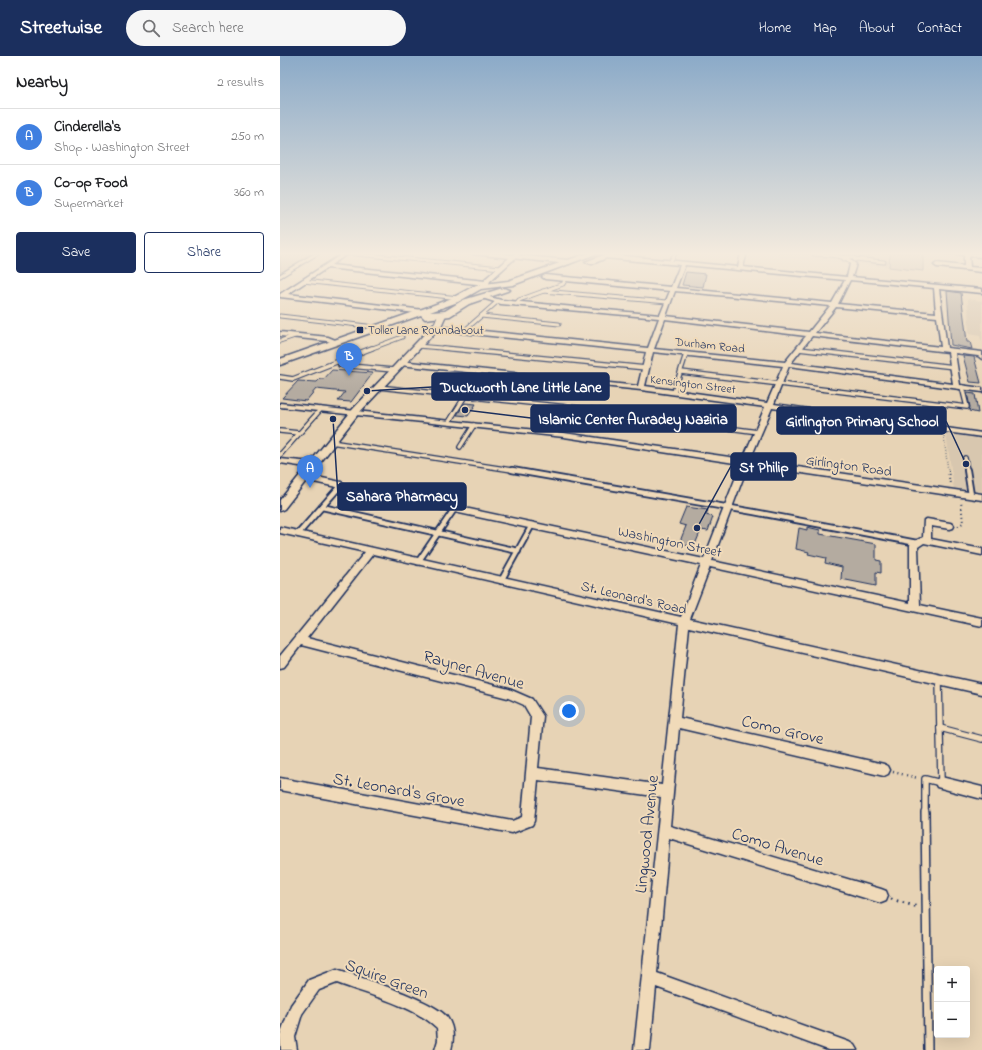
<!DOCTYPE html>
<meta charset="utf-8">
<style>
body{margin:0;font-family:"Indie Flower",sans-serif;background:#f6f6f6;color:#202124}
.controls{position:absolute;right:12px;bottom:12px;display:grid;overflow:hidden;border-radius:4px;box-shadow:0 4px 16px #0002}
.controls button{width:36px;height:36px;display:grid;place-items:center;padding:0;border:0;border-bottom:1px solid #e0e0e0;background:#fff;color:#202124;font:20px sans-serif}
.you{position:absolute;left:289px;top:655px;width:14px;height:14px;margin:-10px;border:3px solid #fff;border-radius:50%;background:#1a73e8;box-shadow:0 0 0 6px #1a73e833}
.badge{display:grid;place-items:center;width:26px;height:26px;border-radius:50%;background:#1b2f5e;color:#fff;font-size:13px;font-weight:700}
.pin{position:absolute;translate:-50% -33px;filter:drop-shadow(0 1px 2px #0008)}
.pin::after{content:'';position:absolute;top:21px;width:14px;height:12px;background:inherit;clip-path:polygon(0 0,100% 0,50% 100%)}
.list{margin:0;padding:0;list-style:none}
h2{display:flex;justify-content:space-between;align-items:center;height:52px;margin:0;padding:0 16px;font-size:17px}
h2 small{font-size:13px;font-weight:400;color:#757577}
.list li{display:grid;grid-template-columns:26px 1fr auto;gap:12px;align-items:center;box-sizing:border-box;height:56px;padding:0 16px;border-top:1px solid #e0e0e0}
.list b{display:block;font-size:15px;white-space:nowrap}
.list p{margin:0;font-size:13px;white-space:nowrap;color:#757577}
.list em{font-size:13px;font-style:normal;color:#757577}
.actions{display:flex;gap:8px;padding:12px 16px}
.actions a{flex:1;padding:9px 0;border:1px solid #1b2f5e;border-radius:4px;text-align:center;font-size:14px;color:#1b2f5e}
.actions .main{background:#1b2f5e;color:#fff}
.icon{flex:none;width:22px;height:22px;fill:none;stroke:currentColor;stroke-width:2;stroke-linecap:round;stroke-linejoin:round}
.map{position:relative;flex:none;width:702px;height:994px;overflow:hidden}
header{display:flex;align-items:center;gap:24px;box-sizing:border-box;height:56px;padding:0 20px;background:#1b2f5e;color:#fff}
header strong{font-size:19px}
nav{display:flex;gap:22px;margin-inline-start:auto;font-size:14px}
.search{width:280px;height:36px;background:#f6f6f6;display:flex;align-items:center;gap:10px;box-sizing:border-box;padding:0 14px;border-radius:22px;color:#757577;font-size:15px}
main{display:flex}
aside{flex:1;background:#fff}
.map>svg:first-child{display:block}
.built{fill:#d8c7af}
.green{fill:#cabba9;stroke:#727584}
.building{fill:#b4aba0;stroke:#1b2f5e}
.lines{fill:none;stroke-linecap:round;stroke-linejoin:round}
.service-far4-casing{stroke:#1b2f5e;stroke-width:5}
.service-far3-casing{stroke:#1b2f5e;stroke-width:6}
.service-far2-casing{stroke:#1b2f5e;stroke-width:8}
.service-far1-casing{stroke:#1b2f5e;stroke-width:8}
.service-casing{stroke:#1b2f5e;stroke-width:10}
.minor-casing{stroke:#1b2f5e;stroke-width:3}
.tertiary-casing{stroke:#1b2f5e;stroke-width:3}
.secondary-casing{stroke:#1b2f5e;stroke-width:3}
.path-far3{stroke:#1b2f5e;stroke-width:1.5;stroke-dasharray:0.5 2;stroke-linecap:butt}
.path-far2{stroke:#1b2f5e;stroke-width:2;stroke-dasharray:1 3;stroke-linecap:butt}
.path-far1{stroke:#1b2f5e;stroke-width:2.5;stroke-dasharray:1 3.5;stroke-linecap:butt}
.path{stroke:#1b2f5e;stroke-width:3;stroke-dasharray:1.5 4.5;stroke-linecap:butt}
.service-far4{stroke:#f0dab9;stroke-width:3}
.service-far3{stroke:#f0dab9;stroke-width:3.5}
.service-far2{stroke:#f0dab9;stroke-width:4.5}
.service-far1{stroke:#f0dab9;stroke-width:5.5}
.service{stroke:#f0dab9;stroke-width:7}
.minor{fill:#f0dab9;fill-rule:evenodd}
.tertiary{fill:#f0dab9;fill-rule:evenodd}
.secondary{fill:#f0dab9;fill-rule:evenodd}
.poi-dot{fill:#1b2f5e;stroke:#f0dab9;stroke-width:1.5}
.labels{text-anchor:middle;stroke-width:4;stroke-linejoin:round;paint-order:stroke}
.far-poi-label{font-size:12px;fill:#1b2f5e;stroke:#f0dab9;text-anchor:start}
.far-street-label{font-size:12px;fill:#1b2f5e;stroke:#f0dab9}
.street-label{font-size:14px;fill:#1b2f5e;stroke:#f0dab9}
.near-street-label{font-size:17px;fill:#1b2f5e;stroke:#f0dab9}
.leader{fill:none;stroke:#1b2f5e;stroke-width:1.5}
.callout-dot{fill:#1b2f5e;stroke:#f0dab9;stroke-width:1.5}
.callout{fill:#1b2f5e;stroke:#1b2f5e;stroke-width:1.5}
.callout-label{font-size:15px;text-anchor:middle;font-weight:bold;fill:#fff}
</style>
<header>
<strong>Streetwise</strong>
<div class="search"><svg class="icon" aria-label="search" viewBox="0 0 24 24"><circle cx="10" cy="10" r="6"/><path d="M15 15l6 6"/></svg>Search here</div>
<nav><a>Home</a><a>Map</a><a>About</a><a>Contact</a></nav>
</header>
<main>
<aside>
<h2>Nearby<small>2 results</small></h2>
<ul class="list">
<li><span class="badge" style="background:#3f7fe0">A</span><div><b>Cinderella's</b><p>Shop · Washington Street</p></div><em>250 m</em></li>
<li><span class="badge" style="background:#3f7fe0">B</span><div><b>Co-op Food</b><p>Supermarket</p></div><em>360 m</em></li>
</ul>
<div class="actions"><a class="main">Save</a><a>Share</a></div>
</aside>
<div class="map">
<svg width="702" height="994" viewBox="0 0 702 994">
<rect width="100%" height="100%" fill="#e7d3b5"/>
<filter id="ink" filterUnits="userSpaceOnUse"><feTurbulence type="fractalNoise" baseFrequency=".025" numOctaves="2"/><feDisplacementMap in="SourceGraphic" scale="8" xChannelSelector="R" yChannelSelector="G"/><feConvolveMatrix kernelMatrix="1 2 1 2 8 2 1 2 1" color-interpolation-filters="sRGB"/></filter>
<g filter="url(#ink)">
<!-- built -->
<g class="built">
<path d="M 499,196 L 610,196 L 609,211 L 498,201 Z"/>
<path d="M 688,243 L 702,245 L 702,287 L 700,280 L 689,278 Z"/>
<path d="M 666,378 L 702,383 L 702,437 L 674,433 Z"/>
</g>
<!-- green -->
<g class="green">
<path d="M 0,196 L 34,196 L 0,217 Z"/>
<path d="M 610,196 L 643,196 L 643,215 L 609,211 Z"/>
</g>
<!-- building -->
<g class="building">
<path d="M 406,216 L 426,218 L 423,231 L 402,229 Z"/>
<path d="M 667,235 L 681,237 L 687,286 L 690,286 L 692,293 L 671,289 Z"/>
<path d="M 683,300 L 694,301 L 701,327 L 690,326 Z"/>
<path d="M 52,314 L 93,317 L 71,346 L 58,345 L 65,336 L 36,333 L 26,345 L 2,342 L 18,325 L 37,326 L 40,323 L 44,323 Z"/>
<path d="M 687,337 L 695,338 L 698,357 L 689,355 L 690,351 Z"/>
<path d="M 185,347 L 196,348 L 188,360 L 177,359 Z"/>
<path d="M 406,451 L 428,454 L 426,459 L 433,461 L 428,475 L 421,474 L 414,491 L 399,488 L 406,470 L 399,468 Z"/>
<path d="M 527,471 L 540,474 L 540,478 L 596,488 L 596,504 L 601,505 L 601,517 L 596,516 L 596,530 L 561,523 L 562,511 L 545,507 L 546,502 L 528,498 L 529,496 L 516,493 L 519,472 L 527,474 Z"/>
</g>
<g class="lines">
<!-- service-far4 casing -->
<g class="service-far4-casing">
<g id="service-far4">
<path d="M 56,196 L 221,212"/>
<path d="M 668,196 L 686,198"/>
<path d="M 534,198 C 545,199 566,198 573,208"/>
<path d="M 564,203 L 564,201 L 573,201 L 575,204"/>
<path d="M 575,203 L 604,206"/>
<path d="M 390,206 L 396,196"/>
<path d="M 0,220 L 39,196"/>
<path d="M 23,225 L 179,242"/>
<path d="M 263,235 L 387,246"/>
<path d="M 236,248 L 239,244 L 283,228 L 286,223"/>
<path d="M 0,260 L 87,270 L 96,273"/>
<path d="M 201,260 L 279,268"/>
<path d="M 184,275 L 217,246"/>
<path d="M 0,285 L 15,280"/>
<path d="M 137,290 L 173,293"/>
<path d="M 90,293 L 122,281"/>
<path d="M 519,293 L 523,293"/>
</g>
</g>
<!-- service-far3 casing -->
<g class="service-far3-casing">
<g id="service-far3">
<path d="M 163,292 L 366,312"/>
<path d="M 519,293 L 674,311"/>
<path d="M 60,309 L 113,314"/>
<path d="M 401,316 L 687,351 L 682,331"/>
<path d="M 0,321 L 13,323 L 92,292"/>
<path d="M 98,331 L 316,354 L 478,376"/>
<path d="M 394,336 L 406,298"/>
<path d="M 169,366 L 200,316"/>
<path d="M 0,375 L 19,377"/>
<path d="M 51,386 L 238,415"/>
<path d="M 180,391 L 194,369"/>
<path d="M 0,399 L 41,353"/>
<path d="M 685,402 L 687,415"/>
</g>
</g>
<!-- service-far2 casing -->
<g class="service-far2-casing">
<g id="service-far2">
<path d="M 232,414 L 474,456 L 637,487"/>
<path d="M 687,414 L 691,439"/>
<path d="M 42,451 L 238,495"/>
<path d="M 18,478 L 61,429"/>
<path d="M 138,506 L 175,452"/>
<path d="M 221,525 L 252,469"/>
</g>
</g>
<!-- service-far1 casing -->
<g class="service-far1-casing">
<g id="service-far1">
<path d="M 660,672 L 702,683"/>
<path d="M 645,757 L 645,723 L 661,727 L 659,624"/>
</g>
</g>
<!-- service casing -->
<g class="service-casing">
<path id="service" d="M 645,756 L 648,994"/>
</g>
<!-- minor casing -->
<g class="minor-casing">
<g id="minor">
<path d="M 65,196 L 69,197 L 51,209 L 206,225 L 209,227 L 206,229 L 47,212 L 8,238 L 144,254 L 147,256 L 144,258 L 0,241 L 0,238 Z"/>
<path d="M 190,196 L 206,196 L 289,204 L 292,206 L 289,208 L 193,198 Z"/>
<path d="M 461,196 L 467,196 L 463,211 L 567,221 L 570,208 L 573,206 L 576,208 L 572,221 L 702,233 L 702,237 L 659,233 L 667,292 L 702,296 L 702,303 L 698,300 L 675,297 L 680,329 L 702,332 L 702,336 L 509,310 L 494,348 L 702,377 L 702,381 L 492,352 L 470,404 L 702,438 L 702,444 L 468,409 L 432,505 L 630,547 L 630,489 L 631,487 L 643,481 L 644,464 L 647,463 L 670,467 L 673,468 L 674,470 L 673,472 L 670,473 L 651,470 L 651,483 L 702,493 L 702,499 L 644,487 L 638,491 L 640,549 L 702,562 L 702,570 L 430,511 L 410,563 L 702,628 L 702,638 L 409,571 L 400,662 L 604,708 L 608,710 L 610,714 L 608,718 L 604,720 L 399,672 L 390,770 L 601,833 L 606,835 L 608,840 L 606,845 L 601,847 L 389,782 L 377,917 L 569,986 L 574,989 L 577,994 L 548,994 L 376,931 L 370,994 L 354,994 L 381,741 L 258,724 L 254,765 L 252,769 L 232,777 L 0,734 L 0,722 L 232,765 L 242,761 L 251,661 L 244,649 L 228,642 L 21,589 L 4,611 L 0,612 L 0,600 L 85,496 L 0,477 L 0,471 L 401,561 L 421,509 L 72,434 L 68,431 L 72,428 L 424,503 L 461,408 L 284,381 L 0,351 L 0,347 L 284,377 L 463,403 L 485,351 L 361,334 L 120,309 L 117,307 L 120,305 L 358,330 L 366,296 L 154,274 L 151,272 L 154,270 L 368,292 L 379,262 L 221,248 L 199,241 L 202,239 L 221,244 L 380,259 L 390,235 L 265,223 L 262,221 L 265,219 L 391,231 L 400,209 L 325,202 L 322,200 L 325,198 L 458,211 ZM 405,209 L 565,224 L 552,247 L 396,232 ZM 570,224 L 654,232 L 656,257 L 558,248 ZM 395,235 L 550,250 L 529,276 L 386,260 ZM 556,251 L 657,261 L 661,291 L 535,277 ZM 385,263 L 526,280 L 505,306 L 374,293 ZM 532,280 L 668,296 L 673,328 L 511,307 ZM 373,296 L 503,310 L 487,347 L 365,330 ZM 93,498 L 399,568 L 382,729 L 258,712 L 263,660 L 252,643 L 229,633 L 27,582 Z"/>
<path d="M 684,196 L 702,197 L 702,201 L 689,200 L 690,211 L 702,212 L 702,216 L 657,211 L 654,209 L 657,207 L 684,210 Z"/>
<path d="M 0,276 L 48,281 L 60,286 L 57,288 L 47,285 L 0,280 Z"/>
<path d="M 0,403 L 32,406 L 36,409 L 32,412 L 0,407 Z"/>
<path d="M 23,418 L 61,426 L 65,429 L 61,432 L 20,423 L 19,421 Z"/>
<path d="M 661,721 L 702,731 L 702,743 L 657,731 L 655,727 L 657,723 Z"/>
<path d="M 57,913 C 81,922 153,944 167,961 C 174,971 174,983 171,994 L 155,994 L 158,984 L 157,972 C 133,949 88,939 57,927 L 39,934 L 22,958 L 15,981 L 17,994 L 1,994 L 0,979 L 11,949 L 29,924 Z"/>
</g>
</g>
<!-- tertiary casing -->
<g class="tertiary-casing">
<g id="tertiary">
<path d="M 236,196 L 242,196 L 210,225 L 208,230 L 204,230 L 205,223 Z"/>
<path d="M 159,257 L 166,259 L 161,270 L 79,357 L 4,453 L 0,455 L 0,444 L 73,353 L 155,267 Z"/>
</g>
</g>
<!-- secondary casing -->
<g class="secondary-casing">
<g id="secondary">
<path d="M 311,196 L 321,196 L 233,229 L 201,233 L 178,246 L 150,256 L 165,255 L 183,244 L 223,232 L 230,234 L 189,248 L 170,260 L 145,263 L 141,259 L 0,309 L 0,303 L 151,250 L 172,242 L 196,229 L 228,225 Z"/>
<path d="M 331,196 L 341,196 L 312,208 L 305,206 Z"/>
</g>
</g>
<!-- path-far3 -->
<path class="path-far3" d="M 664,380 L 668,415"/>
<!-- path-far2 -->
<g class="path-far2">
<path d="M 668,414 L 670,428"/>
<path d="M 678,470 L 683,467 L 681,445"/>
</g>
<!-- path-far1 -->
<path class="path-far1" d="M 613,716 L 638,722"/>
<!-- path -->
<path class="path" d="M 611,843 L 638,851"/>
<!-- service-far4 -->
<use href="#service-far4" class="service-far4"/>
<!-- service-far3 -->
<use href="#service-far3" class="service-far3"/>
<!-- service-far2 -->
<use href="#service-far2" class="service-far2"/>
<!-- service-far1 -->
<use href="#service-far1" class="service-far1"/>
<!-- service -->
<use href="#service" class="service"/>
<!-- minor -->
<use href="#minor" class="minor"/>
<!-- tertiary -->
<use href="#tertiary" class="tertiary"/>
<!-- secondary -->
<use href="#secondary" class="secondary"/>
</g>
</g>
<!-- sky -->
<linearGradient id="sky" x2="0" y2="1"><stop stop-color="#8baac8"/><stop offset="0.59" stop-color="#f4ebde"/><stop offset="1" stop-color="#f4ebde" stop-opacity="0"/></linearGradient>
<rect width="702" height="335" fill="url(#sky)"/>
<!-- markers -->
<rect class="poi-dot" x="76" y="270" width="8" height="8" rx="2"/>
<g class="labels">
<!-- far-poi labels -->
<g class="far-poi-label">
<text x="88" y="278">Toller Lane Roundabout</text>
</g>
<!-- far-street labels -->
<g class="far-street-label">
<text transform="translate(430 289) rotate(6)" y="4">Durham Road</text>
<text transform="translate(413 328) rotate(7)" y="4">Kensington Street</text>
</g>
<!-- street labels -->
<g class="street-label">
<text transform="translate(569 409) rotate(8)" y="5">Girlington Road</text>
<text transform="translate(390 485) rotate(12)" y="5">Washington Street</text>
<text transform="translate(354 541) rotate(13)" y="5">St. Leonard's Road</text>
</g>
<!-- near-street labels -->
<g class="near-street-label">
<text transform="translate(194 613) rotate(16)" y="6">Rayner Avenue</text>
<text transform="translate(503 673) rotate(13)" y="6">Como Grove</text>
<text transform="translate(119 733) rotate(10)" y="6">St. Leonard's Grove</text>
<text transform="translate(366 778) rotate(-84)" y="6">Lingwood Avenue</text>
<text transform="translate(498 790) rotate(17)" y="6">Como Avenue</text>
<text transform="translate(107 922) rotate(20)" y="6">Squire Green</text>
</g>
</g>
<!-- callouts -->
<path class="leader" d="M87 335L152 331M185 354L251 362M686 408L666 365M417 472L451 410M53 363L58 440"/>
<g class="callout-dot">
<circle cx="87" cy="335" r="4"/>
<circle cx="185" cy="354" r="4"/>
<circle cx="686" cy="408" r="4"/>
<circle cx="417" cy="472" r="4"/>
<circle cx="53" cy="363" r="4"/>
</g>
<g class="callout">
<rect x="152" y="317" width="177" height="27" rx="4"/>
<rect x="251" y="349" width="205" height="27" rx="4"/>
<rect x="497" y="351" width="169" height="27" rx="4"/>
<rect x="451" y="397" width="65" height="27" rx="4"/>
<rect x="58" y="427" width="128" height="27" rx="4"/>
</g>
<g class="callout-label">
<text x="241" y="336">Duckworth Lane Little Lane</text>
<text x="353" y="368">Islamic Center Auradey Naziria</text>
<text x="582" y="370">Girlington Primary School</text>
<text x="484" y="416">St Philip</text>
<text x="122" y="445">Sahara Pharmacy</text>
</g>
</svg>
<div class="controls">
<button>+</button>
<button>−</button>
</div>
<div class="you"></div>
<div class="pin badge" style="left:30px;top:432px;background:#3f7fe0">A</div>
<div class="pin badge" style="left:69px;top:320px;background:#3f7fe0">B</div>
</div>
</main>
